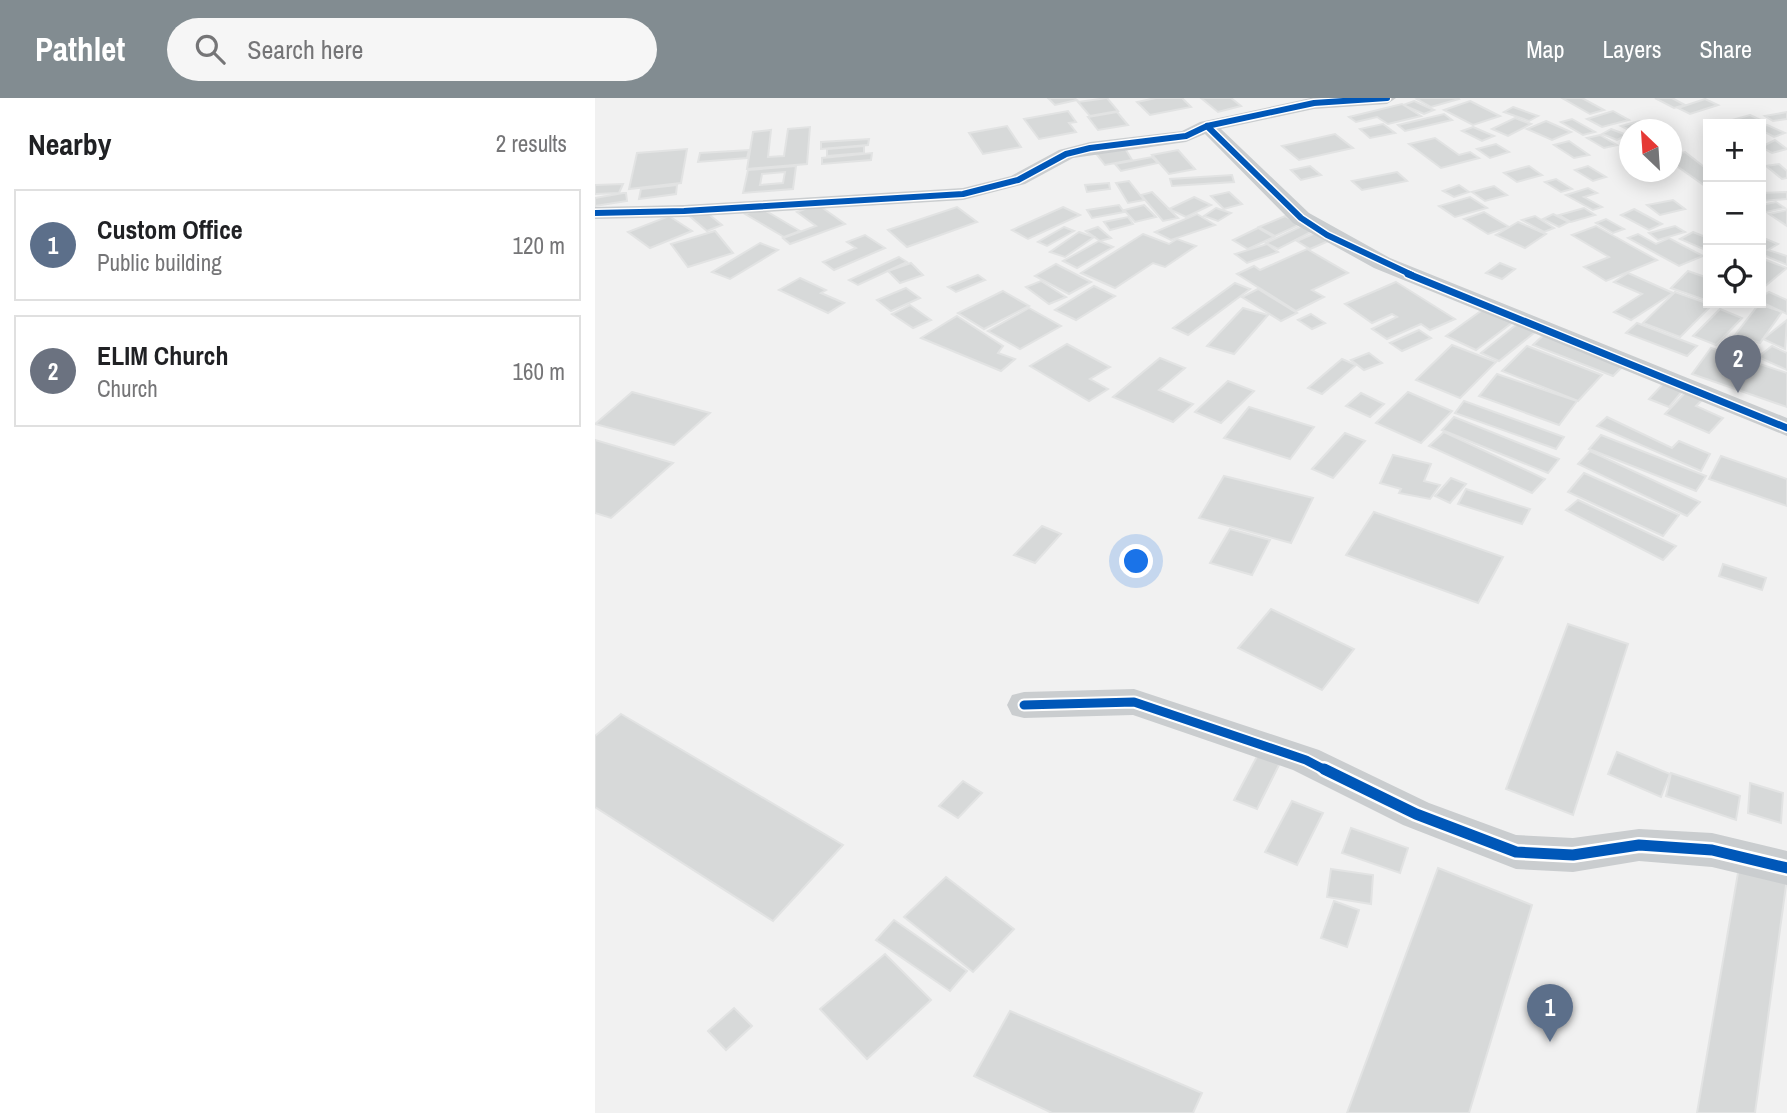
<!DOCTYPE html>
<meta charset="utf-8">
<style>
body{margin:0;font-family:"Archivo Narrow",sans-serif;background:#f6f6f6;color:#202124}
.controls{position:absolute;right:21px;top:21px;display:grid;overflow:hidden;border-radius:0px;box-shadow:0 4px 18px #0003}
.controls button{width:63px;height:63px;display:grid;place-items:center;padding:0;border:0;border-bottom:2px solid #e0e0e0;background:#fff;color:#202124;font:35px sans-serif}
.compass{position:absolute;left:1024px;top:21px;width:63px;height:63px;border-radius:50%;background:#fff;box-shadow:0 4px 18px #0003;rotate:335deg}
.you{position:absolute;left:542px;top:464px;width:24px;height:24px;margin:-18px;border:5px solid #fff;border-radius:50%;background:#1a73e8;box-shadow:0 0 0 10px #1a73e833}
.badge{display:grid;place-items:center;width:46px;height:46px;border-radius:50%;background:#828c91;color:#fff;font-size:23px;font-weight:700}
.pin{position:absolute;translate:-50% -58px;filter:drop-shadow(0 2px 4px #0008)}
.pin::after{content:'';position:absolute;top:37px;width:24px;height:21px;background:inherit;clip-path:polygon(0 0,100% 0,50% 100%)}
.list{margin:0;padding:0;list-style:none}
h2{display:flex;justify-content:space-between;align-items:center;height:91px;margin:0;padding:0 28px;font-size:30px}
h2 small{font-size:23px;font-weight:400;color:#757577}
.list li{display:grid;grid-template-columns:46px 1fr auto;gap:21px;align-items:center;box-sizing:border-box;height:112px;margin:0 14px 14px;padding:0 14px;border:2px solid #e0e0e0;border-radius:0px}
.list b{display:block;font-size:26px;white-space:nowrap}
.list p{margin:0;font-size:23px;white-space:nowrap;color:#757577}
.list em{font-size:23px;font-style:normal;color:#757577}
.icon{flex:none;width:38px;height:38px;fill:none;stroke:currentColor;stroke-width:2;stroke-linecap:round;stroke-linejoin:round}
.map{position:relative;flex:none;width:1192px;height:1015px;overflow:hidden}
header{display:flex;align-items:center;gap:42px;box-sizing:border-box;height:98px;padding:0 35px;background:#828c91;color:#fff}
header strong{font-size:33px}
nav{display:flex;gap:38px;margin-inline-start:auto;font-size:24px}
.search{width:490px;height:63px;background:#f6f6f6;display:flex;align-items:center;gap:18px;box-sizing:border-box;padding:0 24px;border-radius:38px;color:#757577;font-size:26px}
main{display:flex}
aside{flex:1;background:#fff}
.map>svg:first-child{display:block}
.building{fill:#d7d9d9;stroke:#e2e3e3;stroke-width:2;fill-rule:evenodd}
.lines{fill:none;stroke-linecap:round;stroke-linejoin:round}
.minor{fill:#cacdcf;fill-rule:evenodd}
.cycleway-far3-casing{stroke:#fff;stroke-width:9}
.cycleway-far2-casing{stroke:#fff;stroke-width:10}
.cycleway-far1-casing{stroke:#fff;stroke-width:13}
.cycleway-casing{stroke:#fff;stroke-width:16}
.cycleway-far3{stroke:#0057b8;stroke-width:6}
.cycleway-far2{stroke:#0057b8;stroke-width:7}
.cycleway-far1{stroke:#0057b8;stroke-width:9}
.cycleway{stroke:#0057b8;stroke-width:11}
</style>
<header>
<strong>Pathlet</strong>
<div class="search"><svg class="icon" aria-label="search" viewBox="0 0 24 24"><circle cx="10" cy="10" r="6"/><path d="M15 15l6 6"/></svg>Search here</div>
<nav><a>Map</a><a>Layers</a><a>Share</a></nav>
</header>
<main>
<aside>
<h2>Nearby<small>2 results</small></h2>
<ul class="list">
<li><span class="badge" style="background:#5c6f8a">1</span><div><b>Custom Office</b><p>Public building</p></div><em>120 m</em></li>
<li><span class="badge" style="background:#6b7280">2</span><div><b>ELIM Church</b><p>Church</p></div><em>160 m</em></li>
</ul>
</aside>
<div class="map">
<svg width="1192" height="1015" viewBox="0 0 1192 1015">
<rect width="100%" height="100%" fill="#f1f1f1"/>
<!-- building -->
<g class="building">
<path d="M 453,0 L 479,0 L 482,2 L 460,7 Z"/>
<path d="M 512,0 L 523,13 L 495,18 L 483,4 Z"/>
<path d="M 561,0 L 587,0 L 596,9 L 555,17 L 542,4 Z"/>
<path d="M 606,0 L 636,0 L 646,8 L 623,14 Z"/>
<path d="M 826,0 L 863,0 L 864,1 L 836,9 L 822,1 Z"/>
<path d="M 967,0 L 987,0 L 1009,12 L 995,16 Z"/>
<path d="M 1060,0 L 1077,0 L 1090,7 L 1079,10 Z"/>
<path d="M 1110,1 L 1123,7 L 1095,16 L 1083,10 Z"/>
<path d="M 819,3 L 839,12 L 829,16 L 808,7 Z"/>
<path d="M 875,3 L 905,18 L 878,27 L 849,12 Z"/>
<path d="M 807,6 L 826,18 L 793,26 L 782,19 L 761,24 L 754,19 Z"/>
<path d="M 918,9 L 943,18 L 934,23 L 909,14 Z"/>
<path d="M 473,13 L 481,24 L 474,25 L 481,34 L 444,41 L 429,21 Z"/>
<path d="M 1018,13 L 1034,22 L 1007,29 L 992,21 Z"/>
<path d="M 522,14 L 533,27 L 503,32 L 493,19 Z"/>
<path d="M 1192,14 L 1192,21 L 1178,23 L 1170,18 Z"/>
<path d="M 849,16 L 857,22 L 810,33 L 803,27 Z"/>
<path d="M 1155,17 L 1168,23 L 1157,26 L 1126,25 Z"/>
<path d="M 920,20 L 936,26 L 913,38 L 897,31 Z"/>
<path d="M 977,21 L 1000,34 L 988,37 L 966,24 Z"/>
<path d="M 951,23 L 976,34 L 957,42 L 932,31 Z"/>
<path d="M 1044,23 L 1058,32 L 1034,32 L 1026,28 Z"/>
<path d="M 788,26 L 800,35 L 775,40 L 765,31 Z"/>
<path d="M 1172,27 L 1190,35 L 1179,39 L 1166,32 L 1166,29 Z"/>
<path d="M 412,28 L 426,49 L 388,56 L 374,35 Z"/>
<path d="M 215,29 L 212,66 L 152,71 L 158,34 L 176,32 L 173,59 L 189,58 L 193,31 Z"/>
<path d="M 878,29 L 899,38 L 887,43 L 867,33 Z"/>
<path d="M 1016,31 L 1032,37 L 1022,42 L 1007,36 Z"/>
<path d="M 740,36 L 758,50 L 704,62 L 687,48 Z"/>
<path d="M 1005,37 L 1022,47 L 1009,50 L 992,40 Z"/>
<path d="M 840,40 L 864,57 L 875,54 L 884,60 L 846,70 L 814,46 Z"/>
<path d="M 274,41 L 273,47 L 226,51 L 226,44 Z"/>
<path d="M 1180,42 L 1192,51 L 1177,55 L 1166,49 Z"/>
<path d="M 974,43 L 994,57 L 979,60 L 959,47 Z"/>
<path d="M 901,46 L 914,54 L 895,60 L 882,51 Z"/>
<path d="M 528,47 L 537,62 L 510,67 L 499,53 Z"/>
<path d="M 269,48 L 269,55 L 232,58 L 232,51 Z"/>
<path d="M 92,51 L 86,85 L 34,91 L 42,55 Z"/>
<path d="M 154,52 L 152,60 L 103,64 L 105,55 Z"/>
<path d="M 583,52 L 600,71 L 574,76 L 557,57 Z"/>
<path d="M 1090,54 L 1113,72 L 1113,90 L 1076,64 L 1076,57 Z"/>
<path d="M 277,55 L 276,62 L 227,66 L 227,60 Z"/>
<path d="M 557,59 L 563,65 L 526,73 L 520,66 Z"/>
<path d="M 1184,66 L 1192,73 L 1192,80 L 1187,81 L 1171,68 Z"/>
<path d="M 201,68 L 198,91 L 148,95 L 153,72 ZM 190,74 L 188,85 L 165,87 L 167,76 Z"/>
<path d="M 715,68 L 726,77 L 706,82 L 696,72 Z"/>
<path d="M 934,68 L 947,77 L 922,84 L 909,75 Z"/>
<path d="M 993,68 L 1011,79 L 998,83 L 980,72 Z"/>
<path d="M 802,74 L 812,83 L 767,92 L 757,83 Z"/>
<path d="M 637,77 L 639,84 L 577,88 L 575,81 Z"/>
<path d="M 961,81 L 977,91 L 966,94 L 950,84 Z"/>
<path d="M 534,83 L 549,102 L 533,105 L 521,85 Z"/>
<path d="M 514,85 L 515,91 L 492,94 L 490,87 Z"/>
<path d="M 28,86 L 24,95 L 0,96 L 0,87 Z"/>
<path d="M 82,87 L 81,96 L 44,101 L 46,91 Z"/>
<path d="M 864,87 L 874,94 L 859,99 L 848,93 Z"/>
<path d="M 899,88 L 912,97 L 890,103 L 877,94 Z"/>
<path d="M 993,90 L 1002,95 L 989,99 L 1007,109 L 998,112 L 971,97 Z"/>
<path d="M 557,94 L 583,120 L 568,123 L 546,97 Z"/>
<path d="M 634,94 L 647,106 L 629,111 L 616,98 Z"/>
<path d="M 1192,94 L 1192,101 L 1166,103 L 1166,95 Z"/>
<path d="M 28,95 L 31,95 L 32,103 L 0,108 L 0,100 Z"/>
<path d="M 599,99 L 616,107 L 591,119 L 574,111 Z"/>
<path d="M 875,99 L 892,110 L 860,119 L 844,108 Z"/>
<path d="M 1078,102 L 1090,111 L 1065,117 L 1052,107 Z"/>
<path d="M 1181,104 L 1190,110 L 1171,114 L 1166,110 L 1166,107 Z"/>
<path d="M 222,106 L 250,126 L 195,146 L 188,140 L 221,128 L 202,114 Z"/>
<path d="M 524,107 L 529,114 L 497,120 L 492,112 Z"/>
<path d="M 549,107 L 561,119 L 540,124 L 529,112 Z"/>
<path d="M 362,109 L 382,124 L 312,149 L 293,132 Z"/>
<path d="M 468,109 L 485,117 L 433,141 L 417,132 Z"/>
<path d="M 106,110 L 127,127 L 112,133 L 91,115 Z"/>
<path d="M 166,110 L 205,133 L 189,139 L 150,116 Z"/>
<path d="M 621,110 L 636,115 L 623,123 L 609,118 Z"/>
<path d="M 989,110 L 1000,117 L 976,124 L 964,117 Z"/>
<path d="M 1039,111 L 1067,126 L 1054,132 L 1026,117 Z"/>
<path d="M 1192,112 L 1192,128 L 1174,116 Z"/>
<path d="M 889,114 L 914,129 L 893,136 L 869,121 Z"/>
<path d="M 602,116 L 620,127 L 576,142 L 560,134 Z"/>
<path d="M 958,116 L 974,124 L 964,129 L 948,121 Z"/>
<path d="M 74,118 L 97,133 L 55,150 L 33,134 Z"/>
<path d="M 690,118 L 706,126 L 680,138 L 664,129 Z"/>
<path d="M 940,118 L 959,130 L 949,134 L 927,122 Z"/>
<path d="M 533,119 L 538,126 L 515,132 L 509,124 Z"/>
<path d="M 1011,121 L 1029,131 L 1018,135 L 1001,125 Z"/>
<path d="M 923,124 L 951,136 L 930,150 L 901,137 Z"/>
<path d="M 711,126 L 722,131 L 683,151 L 671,145 Z"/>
<path d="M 1001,128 L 1035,147 L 1062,162 L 1011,183 L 989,169 L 1014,159 L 977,137 Z"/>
<path d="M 1080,128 L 1090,134 L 1063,142 L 1054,135 Z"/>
<path d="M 469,129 L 479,133 L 452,148 L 443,144 Z"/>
<path d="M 503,129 L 516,140 L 505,143 L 491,133 Z"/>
<path d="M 663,130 L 679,139 L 653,151 L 638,142 Z"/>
<path d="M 120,133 L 138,155 L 93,169 L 76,146 Z"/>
<path d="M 725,133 L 738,141 L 715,151 L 702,143 Z"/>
<path d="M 484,134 L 499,139 L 470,159 L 455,154 Z"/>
<path d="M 1098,134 L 1113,140 L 1113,153 L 1085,141 Z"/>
<path d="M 548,136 L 574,146 L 582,141 L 601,148 L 570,169 L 558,165 L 520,190 L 486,175 Z"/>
<path d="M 1043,136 L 1061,146 L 1074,140 L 1108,158 L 1084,168 L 1033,140 Z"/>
<path d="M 270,137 L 290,150 L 239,172 L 228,164 L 261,150 L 252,144 Z"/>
<path d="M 1166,139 L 1183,146 L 1173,152 L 1192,158 L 1192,167 L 1166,156 Z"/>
<path d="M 504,143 L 518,149 L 482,170 L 468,163 Z"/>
<path d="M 165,145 L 183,152 L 135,181 L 117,174 Z"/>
<path d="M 672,146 L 683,154 L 652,165 L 640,156 Z"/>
<path d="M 712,151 L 753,175 L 717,192 L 729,199 L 701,213 L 642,176 L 659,168 L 665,172 Z"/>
<path d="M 304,159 L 312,164 L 263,187 L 254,182 Z"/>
<path d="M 1166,160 L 1192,170 L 1169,189 L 1166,187 L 1169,171 L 1166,170 Z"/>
<path d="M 316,165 L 328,177 L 305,185 L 293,173 Z"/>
<path d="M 905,165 L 920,171 L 907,181 L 891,175 Z"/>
<path d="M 461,166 L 496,184 L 474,196 L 440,178 Z"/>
<path d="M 1093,173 L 1113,180 L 1113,198 L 1110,202 L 1076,190 Z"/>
<path d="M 1033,175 L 1078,195 L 1036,222 L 1019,214 L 1047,196 L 1019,184 Z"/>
<path d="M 383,177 L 390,182 L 361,194 L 353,189 Z"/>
<path d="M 205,180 L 231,192 L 226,195 L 249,205 L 233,215 L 184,192 Z"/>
<path d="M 446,183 L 471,199 L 454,206 L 431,189 Z"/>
<path d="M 801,184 L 860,221 L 835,232 L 826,226 L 792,241 L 777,231 L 802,219 L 797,216 L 777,225 L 750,206 Z"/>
<path d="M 640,185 L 655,191 L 593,237 L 578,230 Z"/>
<path d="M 499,188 L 520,198 L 481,222 L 460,212 Z"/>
<path d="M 311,190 L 325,200 L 296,213 L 282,202 Z"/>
<path d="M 663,191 L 702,215 L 686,223 L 647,199 Z"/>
<path d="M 408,193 L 434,208 L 389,231 L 363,215 Z"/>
<path d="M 1080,194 L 1117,207 L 1085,239 L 1048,225 Z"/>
<path d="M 1174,194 L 1192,202 L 1192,216 L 1166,204 L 1166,199 Z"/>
<path d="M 1164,206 L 1187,214 L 1165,245 L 1140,237 Z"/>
<path d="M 315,207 L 336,222 L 318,230 L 297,216 Z"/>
<path d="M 893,208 L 922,221 L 881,252 L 851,238 Z"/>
<path d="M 434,210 L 466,228 L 425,251 L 393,233 Z"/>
<path d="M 648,210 L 673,217 L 639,256 L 612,248 Z"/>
<path d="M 1125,211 L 1147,220 L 1121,247 L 1098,238 Z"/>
<path d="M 716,216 L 730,225 L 717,231 L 703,222 Z"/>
<path d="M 362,218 L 408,248 L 403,255 L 420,261 L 406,273 L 326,240 Z"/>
<path d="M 1192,222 L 1190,251 L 1168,241 Z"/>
<path d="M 926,223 L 944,231 L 904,263 L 886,255 Z"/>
<path d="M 1042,225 L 1102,248 L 1092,258 L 1031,235 Z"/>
<path d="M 824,232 L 836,240 L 807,253 L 795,245 Z"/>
<path d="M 952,234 L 1031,265 L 1018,278 L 938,247 Z"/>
<path d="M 472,246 L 515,269 L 495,281 L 513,291 L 494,303 L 435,268 Z"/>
<path d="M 857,247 L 901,264 L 865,300 L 821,282 Z"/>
<path d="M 932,248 L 1007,277 L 983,303 L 907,273 Z"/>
<path d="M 1177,248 L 1192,255 L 1192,272 L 1163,259 Z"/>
<path d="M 1116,250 L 1192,275 L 1192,309 L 1097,276 Z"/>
<path d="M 774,255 L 787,265 L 769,272 L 756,262 Z"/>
<path d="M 565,260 L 590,270 L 564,292 L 598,306 L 578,324 L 518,299 Z"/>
<path d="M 747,261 L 761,267 L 727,296 L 713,290 Z"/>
<path d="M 902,276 L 982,303 L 964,327 L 884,298 Z"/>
<path d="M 633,283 L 659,293 L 626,325 L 600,314 Z"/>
<path d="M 1071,283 L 1090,290 L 1074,309 L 1054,301 Z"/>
<path d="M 1092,293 L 1109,300 L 1101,308 L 1128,320 L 1114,335 L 1070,316 Z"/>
<path d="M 37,294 L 115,315 L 79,347 L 0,326 Z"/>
<path d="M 813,294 L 857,313 L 826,345 L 781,325 Z"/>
<path d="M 766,295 L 789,306 L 775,319 L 751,308 Z"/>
<path d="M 869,303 L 969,339 L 961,351 L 860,315 Z"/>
<path d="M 654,309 L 719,329 L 695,361 L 629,340 Z"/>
<path d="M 859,319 L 964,361 L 953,375 L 847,332 Z"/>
<path d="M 1012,319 L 1077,350 L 1084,343 L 1115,356 L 1106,373 L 1002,328 Z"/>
<path d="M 849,334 L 950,381 L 937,395 L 834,348 Z"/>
<path d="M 750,335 L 770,343 L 738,380 L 717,371 Z"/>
<path d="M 1006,337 L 1111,378 L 1101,393 L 994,351 Z"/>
<path d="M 0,342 L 78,365 L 16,420 L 0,415 Z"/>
<path d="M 995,353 L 1105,404 L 1092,418 L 983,366 Z"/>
<path d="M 798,357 L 836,366 L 829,383 L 845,387 L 835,401 L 804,395 L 806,391 L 785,385 Z"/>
<path d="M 1126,358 L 1192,381 L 1192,408 L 1114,381 Z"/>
<path d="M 989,375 L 1084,417 L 1068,438 L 973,394 Z"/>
<path d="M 629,378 L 718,400 L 696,445 L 604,420 Z"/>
<path d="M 856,380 L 871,386 L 855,405 L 840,398 Z"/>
<path d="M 871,391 L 935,411 L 927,426 L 863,406 Z"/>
<path d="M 983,402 L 1081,448 L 1068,462 L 971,412 Z"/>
<path d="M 779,414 L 908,459 L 883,505 L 751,457 Z"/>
<path d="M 447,428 L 466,436 L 440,465 L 419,457 Z"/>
<path d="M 635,431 L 675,442 L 657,477 L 615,465 Z"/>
<path d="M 1128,466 L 1171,480 L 1167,492 L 1124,478 Z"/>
<path d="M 676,511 L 759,551 L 727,592 L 643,550 Z"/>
<path d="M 973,526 L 1033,546 L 978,717 L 911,691 Z"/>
<path d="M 26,616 L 248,747 L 178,823 L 0,709 L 0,638 Z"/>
<path d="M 667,649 L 689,657 L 662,711 L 639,702 Z"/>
<path d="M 1022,654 L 1075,676 L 1066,699 L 1013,676 Z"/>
<path d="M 1076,675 L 1145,698 L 1141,722 L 1071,698 Z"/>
<path d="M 368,683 L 387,695 L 363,720 L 344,708 Z"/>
<path d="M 1155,685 L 1188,695 L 1186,725 L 1153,715 Z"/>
<path d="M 697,703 L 728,715 L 702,767 L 670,754 Z"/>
<path d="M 756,730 L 813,750 L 805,775 L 747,755 Z"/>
<path d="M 1145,763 L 1192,780 L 1160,1015 L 1102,1015 Z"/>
<path d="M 843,770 L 937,807 L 874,1015 L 752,1015 Z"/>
<path d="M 736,771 L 778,777 L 776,806 L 732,799 Z"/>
<path d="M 351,779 L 419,831 L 378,874 L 309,819 Z"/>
<path d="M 739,803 L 764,812 L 752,849 L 726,840 Z"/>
<path d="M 299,822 L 372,873 L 355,893 L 281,842 Z"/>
<path d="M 290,856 L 336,902 L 272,961 L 225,911 Z"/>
<path d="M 139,910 L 157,928 L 131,952 L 113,933 Z"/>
<path d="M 415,913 L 607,995 L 598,1015 L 457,1015 L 379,978 Z"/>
</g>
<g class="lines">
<!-- minor -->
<g class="minor">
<path d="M 716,0 L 801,0 L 792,6 L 719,11 L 626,31 L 714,115 L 795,160 L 1192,320 L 1192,338 L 779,170 L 698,125 L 610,36 L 591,44 L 478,60 L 430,86 L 368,102 L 89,119 L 0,121 L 0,109 L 89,107 L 368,90 L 416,78 L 464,52 L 495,44 L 587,33 L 605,24 Z"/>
<path d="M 539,591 L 724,652 L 834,705 L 921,737 L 978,740 L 1044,731 L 1117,735 L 1192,753 L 1192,787 L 1117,769 L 1044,763 L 978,774 L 921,771 L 808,727 L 698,672 L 538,617 L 429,620 L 417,617 L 412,607 L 417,597 L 429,594 Z"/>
</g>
<!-- cycleway-far3 casing -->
<g class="cycleway-far3-casing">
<g id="cycleway-far3">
<path d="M 612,28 L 706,120 L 732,137 L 817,177"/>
<path d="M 0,115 L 89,113 L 368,96 L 423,82 L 471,56 L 495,50 L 591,38 L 612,28 L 719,5 L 792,0"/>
</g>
</g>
<!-- cycleway-far2 casing -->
<g class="cycleway-far2-casing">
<path id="cycleway-far2" d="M 813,176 L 1192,330"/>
</g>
<!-- cycleway-far1 casing -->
<g class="cycleway-far1-casing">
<path id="cycleway-far1" d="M 429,607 L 539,604 L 711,662 L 732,673"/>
</g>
<!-- cycleway casing -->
<g class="cycleway-casing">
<path id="cycleway" d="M 729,671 L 821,716 L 921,754 L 978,757 L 1044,747 L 1117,752 L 1192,770"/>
</g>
<!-- cycleway-far3 -->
<use href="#cycleway-far3" class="cycleway-far3"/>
<!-- cycleway-far2 -->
<use href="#cycleway-far2" class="cycleway-far2"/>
<!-- cycleway-far1 -->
<use href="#cycleway-far1" class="cycleway-far1"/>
<!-- cycleway -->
<use href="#cycleway" class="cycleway"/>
</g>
</svg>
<div class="controls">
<button>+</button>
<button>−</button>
<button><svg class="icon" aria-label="locate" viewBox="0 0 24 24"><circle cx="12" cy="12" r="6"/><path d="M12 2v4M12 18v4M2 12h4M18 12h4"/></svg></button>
</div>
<svg class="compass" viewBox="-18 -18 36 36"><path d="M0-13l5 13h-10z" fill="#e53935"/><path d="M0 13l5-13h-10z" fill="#757577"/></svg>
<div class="you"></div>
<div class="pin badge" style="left:955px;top:944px;background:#5c6f8a">1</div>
<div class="pin badge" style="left:1143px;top:295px;background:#6b7280">2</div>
</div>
</main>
